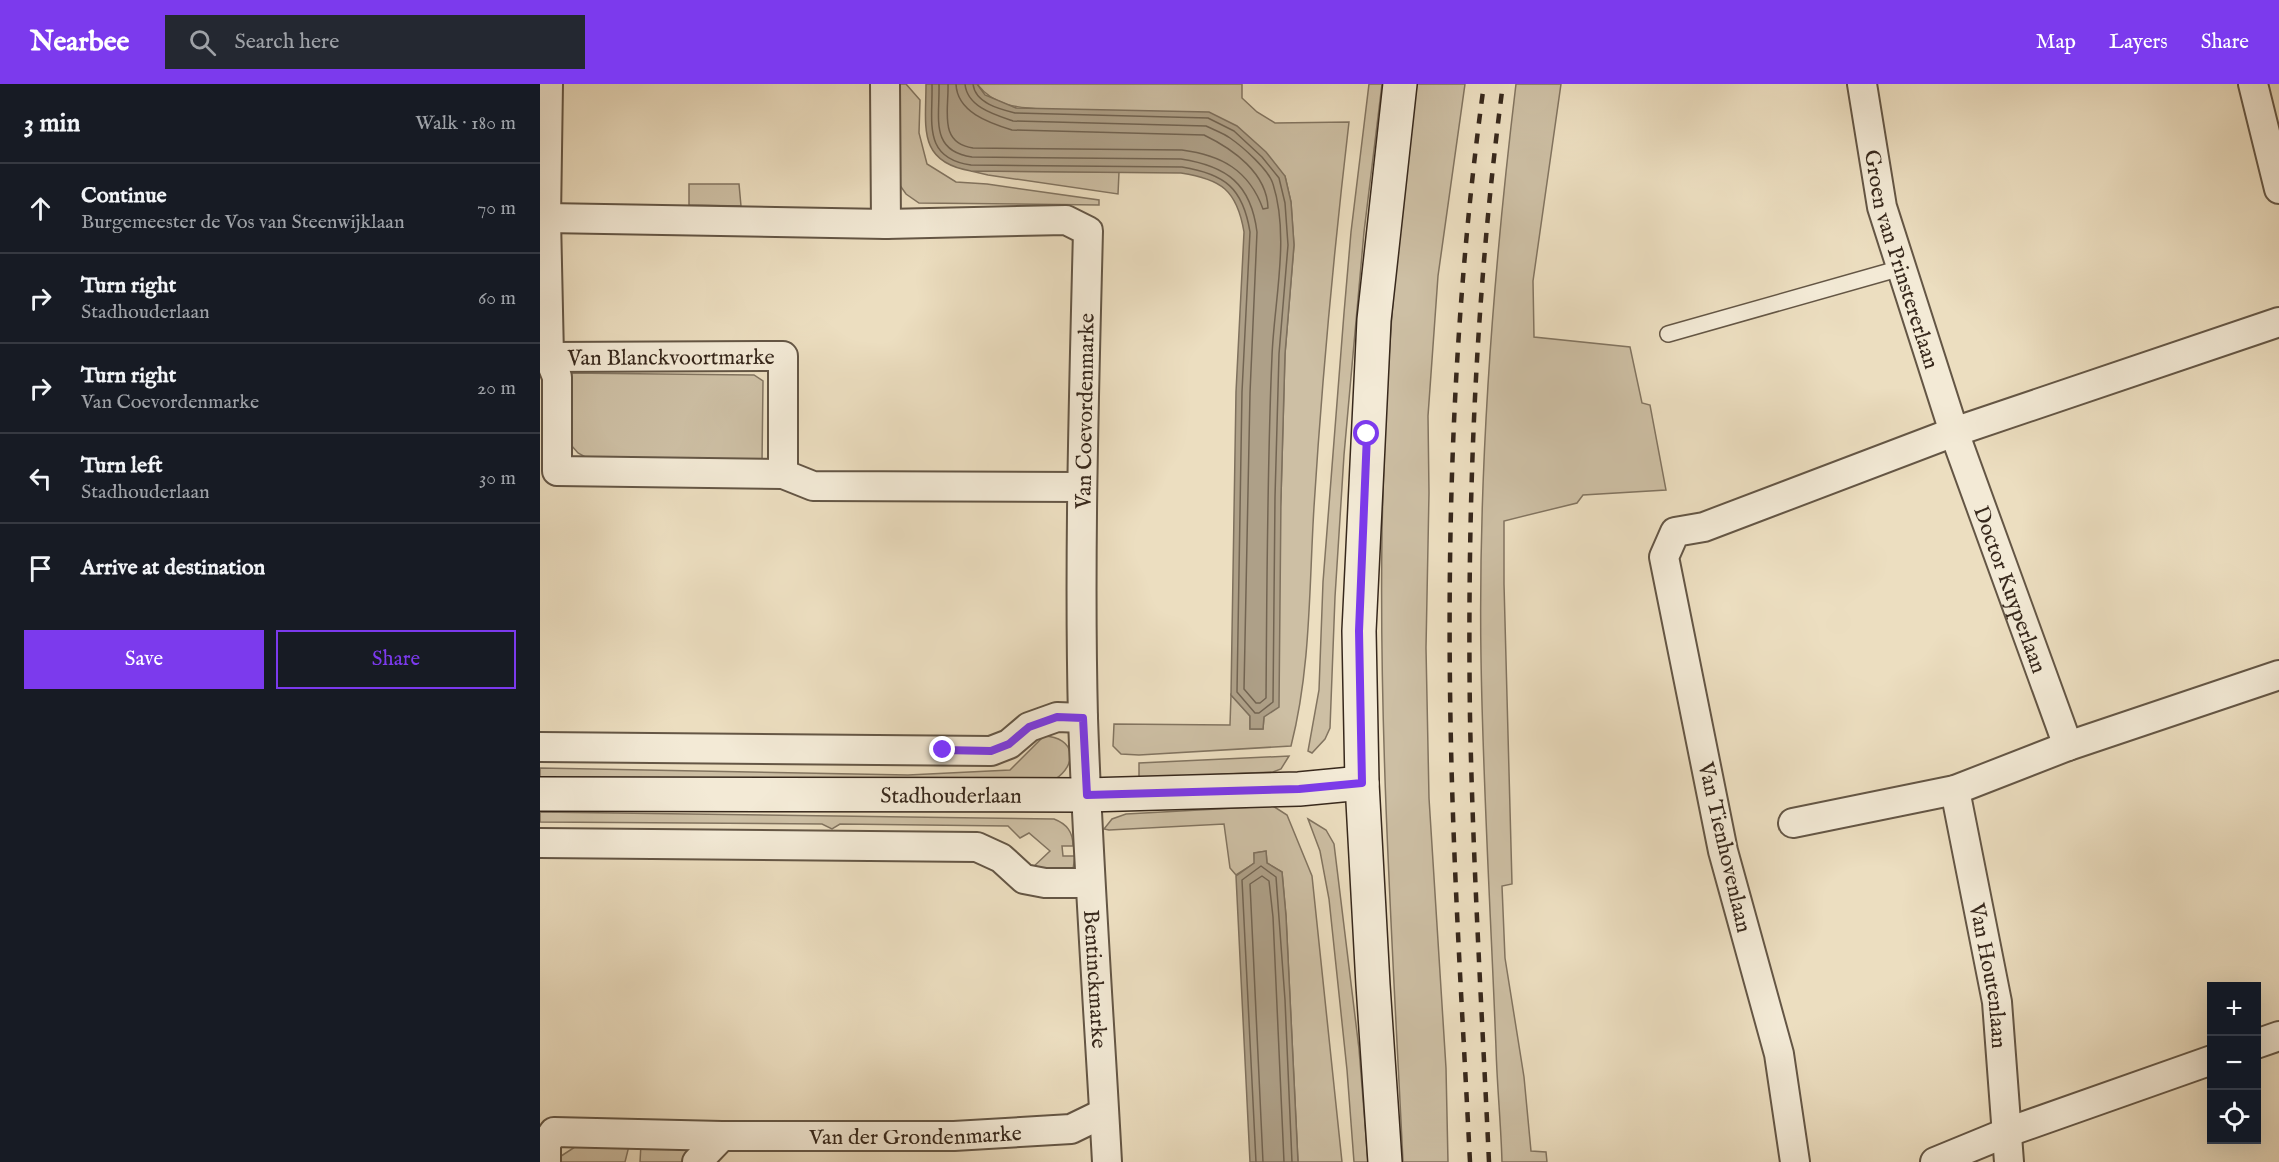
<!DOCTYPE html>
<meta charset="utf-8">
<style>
body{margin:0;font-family:"IM FELL English",serif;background:#242831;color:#f1f3f6}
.controls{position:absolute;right:18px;bottom:18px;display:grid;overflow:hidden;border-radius:0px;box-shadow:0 6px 24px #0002}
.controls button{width:54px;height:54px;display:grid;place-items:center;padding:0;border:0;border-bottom:2px solid #363941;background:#171b24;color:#f1f3f6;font:30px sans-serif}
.stop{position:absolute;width:18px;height:18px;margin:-14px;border:4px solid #7c3aed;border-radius:50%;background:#fff}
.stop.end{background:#7c3aed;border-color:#fff;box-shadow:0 2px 6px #0008}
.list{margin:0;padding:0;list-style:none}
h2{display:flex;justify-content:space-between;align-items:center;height:78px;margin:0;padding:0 24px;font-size:26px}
h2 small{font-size:20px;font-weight:400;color:#9ea1a6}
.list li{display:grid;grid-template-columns:39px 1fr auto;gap:18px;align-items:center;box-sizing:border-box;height:90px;padding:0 24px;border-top:2px solid #363941}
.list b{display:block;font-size:22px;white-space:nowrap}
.list p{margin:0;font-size:20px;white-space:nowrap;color:#9ea1a6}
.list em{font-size:20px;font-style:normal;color:#9ea1a6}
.actions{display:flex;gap:12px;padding:18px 24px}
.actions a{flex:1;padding:14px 0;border:2px solid #7c3aed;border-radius:0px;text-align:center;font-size:21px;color:#7c3aed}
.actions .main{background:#7c3aed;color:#fff}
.icon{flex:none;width:33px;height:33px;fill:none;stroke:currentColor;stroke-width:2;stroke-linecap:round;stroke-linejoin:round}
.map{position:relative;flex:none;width:1739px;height:1078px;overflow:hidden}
header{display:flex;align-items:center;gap:36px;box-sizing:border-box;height:84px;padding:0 30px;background:#7c3aed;color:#fff}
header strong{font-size:28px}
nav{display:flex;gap:33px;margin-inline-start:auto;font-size:21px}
.search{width:420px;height:54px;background:#242831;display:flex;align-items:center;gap:15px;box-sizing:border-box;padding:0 21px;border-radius:0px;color:#9ea1a6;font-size:22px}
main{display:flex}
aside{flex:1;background:#171b24}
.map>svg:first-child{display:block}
.green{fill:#cdbfa4;stroke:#827460;stroke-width:1.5}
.water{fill:#aea088;stroke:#7e705d;stroke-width:1.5}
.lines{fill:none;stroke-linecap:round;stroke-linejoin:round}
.shore{stroke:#726452;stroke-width:1.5}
.lane-casing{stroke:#645645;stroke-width:18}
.street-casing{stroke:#645645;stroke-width:32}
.secondary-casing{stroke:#37281c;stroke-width:36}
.lane{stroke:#f3ead6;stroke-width:15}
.street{stroke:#f3ead6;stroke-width:28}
.secondary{stroke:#f3ead6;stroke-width:33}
.rail{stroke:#37281c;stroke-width:4.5;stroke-dasharray:10 10;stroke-linecap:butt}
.route{stroke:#7c3aed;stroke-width:8}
.labels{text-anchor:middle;stroke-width:5;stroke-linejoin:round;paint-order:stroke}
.street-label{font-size:22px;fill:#37281c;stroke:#f3ead6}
</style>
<header>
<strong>Nearbee</strong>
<div class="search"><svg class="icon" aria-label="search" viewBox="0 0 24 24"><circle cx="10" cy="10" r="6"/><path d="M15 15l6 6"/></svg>Search here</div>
<nav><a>Map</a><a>Layers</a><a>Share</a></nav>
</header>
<main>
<aside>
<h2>3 min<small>Walk · 180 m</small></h2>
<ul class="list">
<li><svg class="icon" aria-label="ahead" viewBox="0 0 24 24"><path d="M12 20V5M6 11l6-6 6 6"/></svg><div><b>Continue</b><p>Burgemeester de Vos van Steenwijklaan</p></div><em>70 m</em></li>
<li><svg class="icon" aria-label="right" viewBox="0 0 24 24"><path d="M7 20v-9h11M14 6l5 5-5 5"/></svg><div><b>Turn right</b><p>Stadhouderlaan</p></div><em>60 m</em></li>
<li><svg class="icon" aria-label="right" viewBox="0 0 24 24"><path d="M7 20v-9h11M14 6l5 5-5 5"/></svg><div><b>Turn right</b><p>Van Coevordenmarke</p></div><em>20 m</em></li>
<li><svg class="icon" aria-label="left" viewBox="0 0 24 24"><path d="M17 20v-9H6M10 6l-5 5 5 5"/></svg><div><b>Turn left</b><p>Stadhouderlaan</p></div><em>30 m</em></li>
<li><svg class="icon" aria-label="arrive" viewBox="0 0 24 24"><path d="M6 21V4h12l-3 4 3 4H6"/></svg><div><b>Arrive at destination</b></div></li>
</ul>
<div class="actions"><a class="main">Save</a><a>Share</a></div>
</aside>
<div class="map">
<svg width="1739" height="1078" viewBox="0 0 1739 1078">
<rect width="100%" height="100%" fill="#ecdec0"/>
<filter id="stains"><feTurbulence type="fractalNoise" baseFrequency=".00333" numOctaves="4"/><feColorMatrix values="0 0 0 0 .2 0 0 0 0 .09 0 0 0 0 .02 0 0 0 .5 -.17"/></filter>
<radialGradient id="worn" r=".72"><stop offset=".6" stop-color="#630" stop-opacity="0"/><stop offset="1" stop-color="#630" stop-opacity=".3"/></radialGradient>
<!-- green -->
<g class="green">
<path d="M 355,0 L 366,0 L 380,16 L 379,49 L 387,80 L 416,98 L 447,100 L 559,116 L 559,121 L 379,119 L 366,110 L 359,100 Z"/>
<path d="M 437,0 L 702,0 L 702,14 L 717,28 L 735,39 L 809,38 C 794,166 782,295 774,423 C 769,503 771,584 751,662 L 599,671 L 581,670 L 573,662 L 574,640 L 690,641 L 691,611 L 710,632 L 710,645 L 723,645 L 741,413 L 745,270 L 754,161 L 751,118 L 745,92 L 504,25 C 477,24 454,22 437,0 Z"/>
<path d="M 829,0 L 842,0 L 824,148 L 804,371 L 795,513 L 790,644 L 785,655 L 772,669 L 768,667 L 779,606 L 783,498 L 804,229 L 811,148 Z"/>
<path d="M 877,0 L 925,0 L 898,192 L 888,332 L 889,409 L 886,564 L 889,714 L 906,984 L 908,1078 L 863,1078 C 853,869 839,659 842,449 C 845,299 855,148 877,0 Z"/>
<path d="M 976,0 L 1021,0 L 993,197 L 994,253 L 1090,263 L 1102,319 L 1110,321 L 1126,406 L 1043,411 L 1037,419 L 964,437 L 964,500 L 972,800 L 962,802 L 965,874 L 984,993 L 991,1067 L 1006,1068 L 1007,1078 L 962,1078 C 961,1040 957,1002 956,964 C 951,834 943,704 941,574 C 938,382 953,190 976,0 Z"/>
<path d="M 431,87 L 579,88 L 578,110 L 448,91 Z"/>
<path d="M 149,100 L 199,100 L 201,122 L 149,121 Z"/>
<path d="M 27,289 L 214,291 L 223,297 L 222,379 L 47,374 L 38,369 L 31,361 Z"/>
<path d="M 504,652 C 535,653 539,680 514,696 L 0,695 L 0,684 L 368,691 L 470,686 Z"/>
<path d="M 749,672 L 741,685 L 733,688 L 599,694 L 599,679 Z"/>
<path d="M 733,722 L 747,731 L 772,792 L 802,1078 L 758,1078 L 746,832 L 742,788 L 727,779 L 726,767 L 714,769 L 715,779 L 696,791 L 690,784 L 684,740 L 569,746 L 564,745 L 572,735 L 586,730 Z"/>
<path d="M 0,728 L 514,735 C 527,740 533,748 533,762 L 522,762 L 523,772 L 535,772 L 533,785 L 526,793 L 492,784 L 510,767 L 489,749 L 480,754 L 468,742 L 300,740 L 292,745 L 282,740 L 0,738 Z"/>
<path d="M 768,735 L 786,746 L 794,760 L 819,965 L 828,1078 L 814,1078 L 807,986 L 789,815 L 780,767 Z"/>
<path d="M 44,1057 L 89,1062 L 85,1078 L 15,1078 L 15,1076 Z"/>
<path d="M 101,1060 L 158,1061 L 145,1078 L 100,1078 Z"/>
</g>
<!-- water -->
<g class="water">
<path d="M 386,0 L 437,0 L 445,11 L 476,24 L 669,28 L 697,42 L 726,68 L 745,92 L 751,118 L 754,161 L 745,270 L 741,413 L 739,623 L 724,633 L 723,645 L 710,645 L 710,632 L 691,611 L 696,308 L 704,148 C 697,106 681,95 641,89 L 431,87 C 377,78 386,43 386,0 Z"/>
<path d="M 726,767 L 727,779 L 742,788 L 746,832 L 758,1078 L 710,1078 L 696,792 L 714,779 L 714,769 Z"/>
</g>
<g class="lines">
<!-- shore -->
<g class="shore">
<path d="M 392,0 C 393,38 382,74 431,81 L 642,83 C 685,90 703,104 710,148 L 702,308 L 697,608 L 715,629 L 719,629 L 733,618 L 735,413 L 739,270 L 748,161 L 745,119 L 739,94 L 722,73 L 694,47 L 668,34 L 475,29 C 459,25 435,19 433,0"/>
<path d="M 399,0 C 400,33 389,67 432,73 L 641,75 C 687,82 711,100 717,148 L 710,309 L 704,605 L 716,619 L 720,619 L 726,614 C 727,500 727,386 732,272 C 734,218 750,153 733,100 C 729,86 703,63 690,54 C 683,49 674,46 666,42 L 473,37 C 455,31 427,23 425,0"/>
<path d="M 408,0 C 409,26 398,59 433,64 L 642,66 C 681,71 709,86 723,125 L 728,124 C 727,89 693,65 664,51 L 472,46 C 449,39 417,28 416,0"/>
<path d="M 716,1078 L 702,796 L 721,782 L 736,793 L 745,916 L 752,1078"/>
<path d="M 723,1078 L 710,800 L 722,792 L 729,797 L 733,833 L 744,1078"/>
</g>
<!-- lane casing -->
<g class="lane-casing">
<path id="lane" d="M 1128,250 L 1361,184"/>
</g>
<!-- street casing -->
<g class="street-casing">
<g id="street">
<path d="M 8,0 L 6,134 L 9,273 L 17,293 L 17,387 L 243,390 L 273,402 L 542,403"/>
<path d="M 345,0 L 346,140"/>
<path id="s1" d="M 1322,0 L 1342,123 L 1414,348 L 1528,662"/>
<path d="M 1713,0 L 1739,105"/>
<path id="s2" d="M 6,134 L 346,140 L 526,136 L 548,147 C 544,309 539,472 543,634 C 548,782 559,930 567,1078"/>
<path id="s3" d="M 9,273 L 243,272 L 243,390"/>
<path d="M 0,663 L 451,667 L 469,660 L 489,643 L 517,633 L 543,634"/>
<path id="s4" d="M 1415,706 L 1457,918 L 1469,1078"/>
<path d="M 1253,739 L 1415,706 L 1528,662 L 1739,591"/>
<path d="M 0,759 L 437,763 L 461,774 L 484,795 L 505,799 L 549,799"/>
<path d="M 1716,960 L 1739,952"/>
<path id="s5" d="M 6,1078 L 6,1059 L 14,1048 L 182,1052 L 414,1052 L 531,1045 L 564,1029"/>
<path d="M 157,1078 L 182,1052"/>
<path d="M 1255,1078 L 1239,970 L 1183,767 L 1124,473 L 1135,448 L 1164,443 L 1414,348 L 1739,238"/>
<path d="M 1395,1078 L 1468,1048 L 1672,976"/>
</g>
</g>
<!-- secondary casing -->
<g class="secondary-casing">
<g id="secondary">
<path id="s6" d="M 0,710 L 547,711 L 759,705 L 822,699"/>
<path d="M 845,1078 L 833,901 L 822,699 L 819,547 L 834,236 L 860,0"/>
</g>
</g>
<!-- lane -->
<use href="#lane" class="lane"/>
<!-- street -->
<use href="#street" class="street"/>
<!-- secondary -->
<use href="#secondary" class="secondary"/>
<!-- rail -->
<g class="rail">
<path d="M 930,1078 C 923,939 914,800 911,661 C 906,440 914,219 944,0"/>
<path d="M 949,1078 C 942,930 933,782 930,633 C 927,422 935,210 963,0"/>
</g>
</g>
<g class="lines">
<!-- route -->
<path class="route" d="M 403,666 L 451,667 L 469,660 L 489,643 L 517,633 L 543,634 L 547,711 L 759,705 L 822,699 L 819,547 L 827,350"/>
</g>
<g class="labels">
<!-- street labels -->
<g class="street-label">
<text dy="8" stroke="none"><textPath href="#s1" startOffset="180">Groen van Prinstererlaan</textPath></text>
<text dy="8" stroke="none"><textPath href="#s3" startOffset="122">Van Blanckvoortmarke</textPath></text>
<text transform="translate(544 327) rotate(-89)" y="8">Van Coevordenmarke</text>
<text dy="8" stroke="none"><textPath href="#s1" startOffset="528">Doctor Kuyperlaan</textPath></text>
<text dy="8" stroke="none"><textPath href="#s6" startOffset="411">Stadhouderlaan</textPath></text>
<text transform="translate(1186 763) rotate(77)" y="8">Van Tienhovenlaan</text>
<text dy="8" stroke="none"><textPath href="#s4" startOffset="189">Van Houtenlaan</textPath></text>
<text dy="8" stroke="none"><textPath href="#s2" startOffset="1293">Bentinckmarke</textPath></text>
<text dy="8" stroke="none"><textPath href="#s5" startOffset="394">Van der Grondenmarke</textPath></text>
</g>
</g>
<rect width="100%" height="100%" filter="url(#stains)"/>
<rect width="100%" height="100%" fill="url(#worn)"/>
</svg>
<div class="controls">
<button>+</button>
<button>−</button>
<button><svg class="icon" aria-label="locate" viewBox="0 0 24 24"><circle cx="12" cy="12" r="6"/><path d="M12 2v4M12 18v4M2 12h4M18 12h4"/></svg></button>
</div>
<div class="stop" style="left:827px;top:350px"></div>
<div class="stop end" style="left:403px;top:666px"></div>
</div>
</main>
